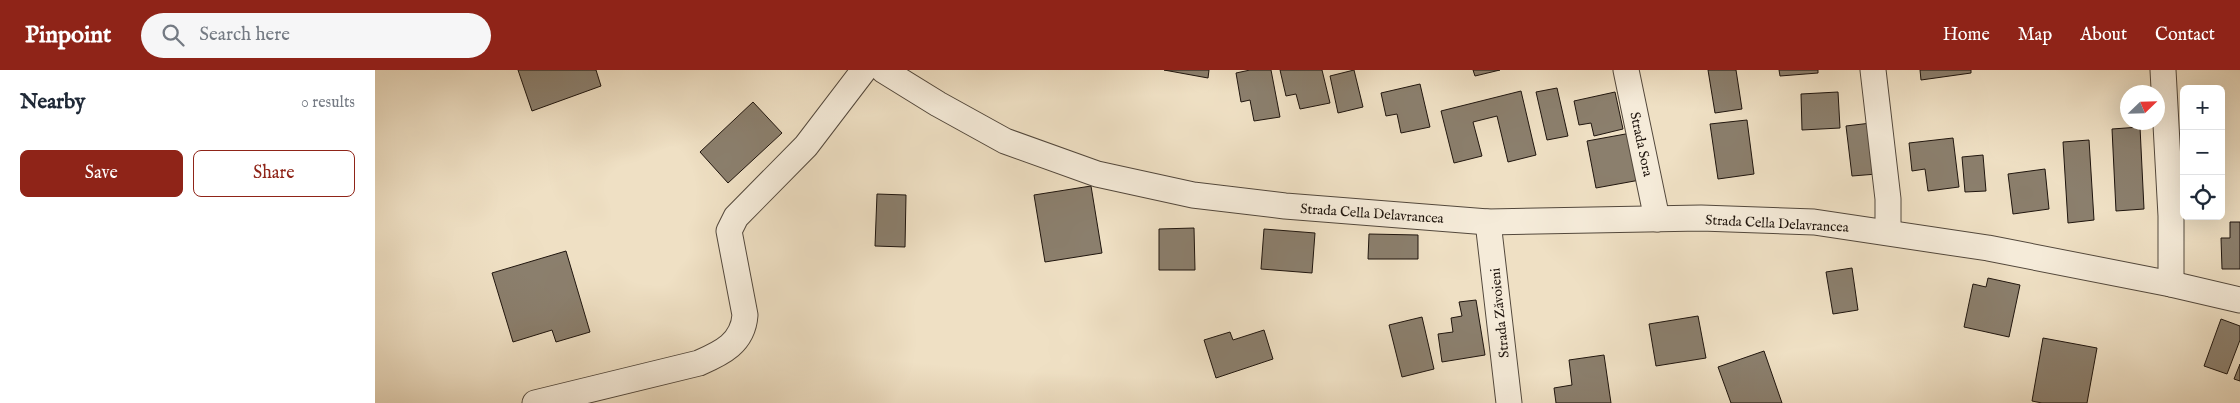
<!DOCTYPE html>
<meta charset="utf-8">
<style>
body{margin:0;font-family:"IM FELL English",serif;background:#f6f6f7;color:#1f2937}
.controls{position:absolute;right:15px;top:15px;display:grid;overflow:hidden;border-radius:8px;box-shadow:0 5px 20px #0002}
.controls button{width:45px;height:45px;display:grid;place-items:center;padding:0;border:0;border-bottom:1px solid #e0e1e3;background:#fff;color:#1f2937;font:25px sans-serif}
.compass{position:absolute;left:1745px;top:15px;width:45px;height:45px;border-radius:50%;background:#fff;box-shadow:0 5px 20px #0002;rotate:67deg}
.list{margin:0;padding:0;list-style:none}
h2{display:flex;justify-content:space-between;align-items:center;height:65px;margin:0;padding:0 20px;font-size:21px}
h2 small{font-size:16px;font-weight:400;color:#747a83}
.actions{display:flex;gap:10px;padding:15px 20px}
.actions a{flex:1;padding:11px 0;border:1px solid #8f2418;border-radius:8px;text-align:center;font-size:18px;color:#8f2418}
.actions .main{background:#8f2418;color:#fff}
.icon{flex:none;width:28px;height:28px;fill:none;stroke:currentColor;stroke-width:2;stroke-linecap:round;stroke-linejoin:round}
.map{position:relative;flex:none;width:1865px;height:333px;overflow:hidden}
header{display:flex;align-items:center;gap:30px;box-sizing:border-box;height:70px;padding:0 25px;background:#8f2418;color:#fff}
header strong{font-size:24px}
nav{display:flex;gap:28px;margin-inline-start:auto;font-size:18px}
.search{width:350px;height:45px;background:#f6f6f7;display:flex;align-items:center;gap:12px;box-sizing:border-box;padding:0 18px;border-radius:28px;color:#747a83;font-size:19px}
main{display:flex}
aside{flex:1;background:#fff}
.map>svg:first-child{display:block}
.building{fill:#8b7f6d;stroke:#1f150e}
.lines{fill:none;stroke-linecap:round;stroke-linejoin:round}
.street-casing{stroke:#53483c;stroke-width:27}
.street{stroke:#f5ebd9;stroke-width:25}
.labels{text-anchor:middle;stroke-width:4.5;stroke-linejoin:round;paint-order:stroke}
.street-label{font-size:14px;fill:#1f150e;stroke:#f5ebd9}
</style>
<header>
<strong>Pinpoint</strong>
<div class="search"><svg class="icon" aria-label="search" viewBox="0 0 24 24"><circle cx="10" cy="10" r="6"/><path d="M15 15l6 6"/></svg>Search here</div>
<nav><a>Home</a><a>Map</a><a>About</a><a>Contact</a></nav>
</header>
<main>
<aside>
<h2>Nearby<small>0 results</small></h2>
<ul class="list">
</ul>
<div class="actions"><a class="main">Save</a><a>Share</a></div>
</aside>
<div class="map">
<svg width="1865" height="333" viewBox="0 0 1865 333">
<rect width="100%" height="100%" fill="#efe0c4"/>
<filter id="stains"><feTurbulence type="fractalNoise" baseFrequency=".004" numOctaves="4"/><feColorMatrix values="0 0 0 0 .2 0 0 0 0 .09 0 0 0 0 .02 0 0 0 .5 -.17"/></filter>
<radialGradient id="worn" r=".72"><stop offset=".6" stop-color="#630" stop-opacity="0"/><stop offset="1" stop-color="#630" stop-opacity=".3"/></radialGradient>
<!-- building -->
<g class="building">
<path d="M 143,0 L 221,0 L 226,16 L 157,41 Z"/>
<path d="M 789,0 L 834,0 L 833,8 Z"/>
<path d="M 875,0 L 896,0 L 905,47 L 879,51 L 875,30 L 866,32 L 861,3 Z"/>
<path d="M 905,0 L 947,0 L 955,33 L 925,39 L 921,24 L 911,26 Z"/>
<path d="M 979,0 L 988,37 L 963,43 L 955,6 Z"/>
<path d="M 1098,0 L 1125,0 L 1100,6 Z"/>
<path d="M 1333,0 L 1361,0 L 1367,39 L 1340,43 Z"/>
<path d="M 1404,0 L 1443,0 L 1443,3 L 1405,6 Z"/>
<path d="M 1545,0 L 1596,0 L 1596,3 L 1546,10 Z"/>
<path d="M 1045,14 L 1055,57 L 1026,63 L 1022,44 L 1011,46 L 1006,23 Z"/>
<path d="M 1182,18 L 1193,66 L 1172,70 L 1161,22 Z"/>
<path d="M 1146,21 L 1161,85 L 1133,92 L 1122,46 L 1098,52 L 1107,86 L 1079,93 L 1066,41 Z"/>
<path d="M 1240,22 L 1248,59 L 1219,66 L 1216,53 L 1204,55 L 1199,31 Z"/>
<path d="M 1463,22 L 1465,58 L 1427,60 L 1426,24 Z"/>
<path d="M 378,32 L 407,63 L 353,113 L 325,82 Z"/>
<path d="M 1372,50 L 1379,104 L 1343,109 L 1335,54 Z"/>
<path d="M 1496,53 L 1502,104 L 1477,106 L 1471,56 Z"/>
<path d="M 1765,57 L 1769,139 L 1741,141 L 1737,59 Z"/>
<path d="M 1256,63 L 1265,110 L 1221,118 L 1212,71 Z"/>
<path d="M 1578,68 L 1584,117 L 1553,121 L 1550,99 L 1537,101 L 1534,73 Z"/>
<path d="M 1714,70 L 1719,150 L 1693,153 L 1688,72 Z"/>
<path d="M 1608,85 L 1611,121 L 1590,122 L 1587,87 Z"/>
<path d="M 1670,99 L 1674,139 L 1638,144 L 1633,104 Z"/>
<path d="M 716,116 L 727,183 L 670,192 L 659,125 Z"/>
<path d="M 502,124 L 531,125 L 530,177 L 500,176 Z"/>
<path d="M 1855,152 L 1865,152 L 1865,199 L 1847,199 L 1846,168 L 1855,168 Z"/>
<path d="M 819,158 L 820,200 L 784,200 L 784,159 Z"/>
<path d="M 889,159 L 940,163 L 937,203 L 886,199 Z"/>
<path d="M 994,164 L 1043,165 L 1043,189 L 993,189 Z"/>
<path d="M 191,181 L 215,262 L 181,272 L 177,260 L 138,272 L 117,203 Z"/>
<path d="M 1477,198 L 1483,240 L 1458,244 L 1451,202 Z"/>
<path d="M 1613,208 L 1645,215 L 1634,267 L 1589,257 L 1598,214 L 1611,217 Z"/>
<path d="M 1101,230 L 1110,285 L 1067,292 L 1063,264 L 1078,262 L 1076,248 L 1087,246 L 1084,232 Z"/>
<path d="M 1323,246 L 1331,288 L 1281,296 L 1274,254 Z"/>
<path d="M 1047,247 L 1059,299 L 1027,307 L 1014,255 Z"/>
<path d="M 1846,249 L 1865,256 L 1865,270 L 1852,304 L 1829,296 Z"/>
<path d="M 889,260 L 898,289 L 841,308 L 829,270 L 855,262 L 858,270 Z"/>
<path d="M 1668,268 L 1722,278 L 1712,333 L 1667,333 L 1657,331 Z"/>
<path d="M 1389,281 L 1407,333 L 1356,333 L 1343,297 Z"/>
<path d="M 1229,285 L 1236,333 L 1181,333 L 1179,318 L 1197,315 L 1194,290 Z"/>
<path d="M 1865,294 L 1865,311 L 1859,309 Z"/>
</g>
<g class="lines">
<!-- street casing -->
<g class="street-casing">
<g id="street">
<path d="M 508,0 L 563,34 L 630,71 L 722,104 L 818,125 L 910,136 L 1113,152 L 1326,148 L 1439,152 L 1613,178 L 1796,214 L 1865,230"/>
<path d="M 1251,0 L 1282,149"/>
<path d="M 1498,0 L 1513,129 L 1513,162"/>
<path d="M 1788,0 L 1796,146 L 1796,214"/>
<path d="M 1113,152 L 1134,333"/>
<path d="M 160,333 L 324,293 C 347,283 368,273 370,245 L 354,161 L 361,147 L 431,76 L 489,0"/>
</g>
</g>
<!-- street -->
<use href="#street" class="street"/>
</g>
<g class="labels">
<!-- street labels -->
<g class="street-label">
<text transform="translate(1267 74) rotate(78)" y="5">Strada Sora</text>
<text transform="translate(997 143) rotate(4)" y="5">Strada Cella Delavrancea</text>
<text transform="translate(1402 153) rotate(3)" y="5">Strada Cella Delavrancea</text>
<text transform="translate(1124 243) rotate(-96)" y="5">Strada Zăvoieni</text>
</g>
</g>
<rect width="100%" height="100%" filter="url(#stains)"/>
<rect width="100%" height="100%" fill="url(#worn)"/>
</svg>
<div class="controls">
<button>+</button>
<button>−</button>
<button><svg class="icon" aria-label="locate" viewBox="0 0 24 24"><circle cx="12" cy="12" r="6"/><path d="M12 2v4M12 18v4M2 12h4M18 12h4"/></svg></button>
</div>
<svg class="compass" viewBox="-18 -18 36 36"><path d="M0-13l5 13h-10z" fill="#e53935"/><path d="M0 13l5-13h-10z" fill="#747a83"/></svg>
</div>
</main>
